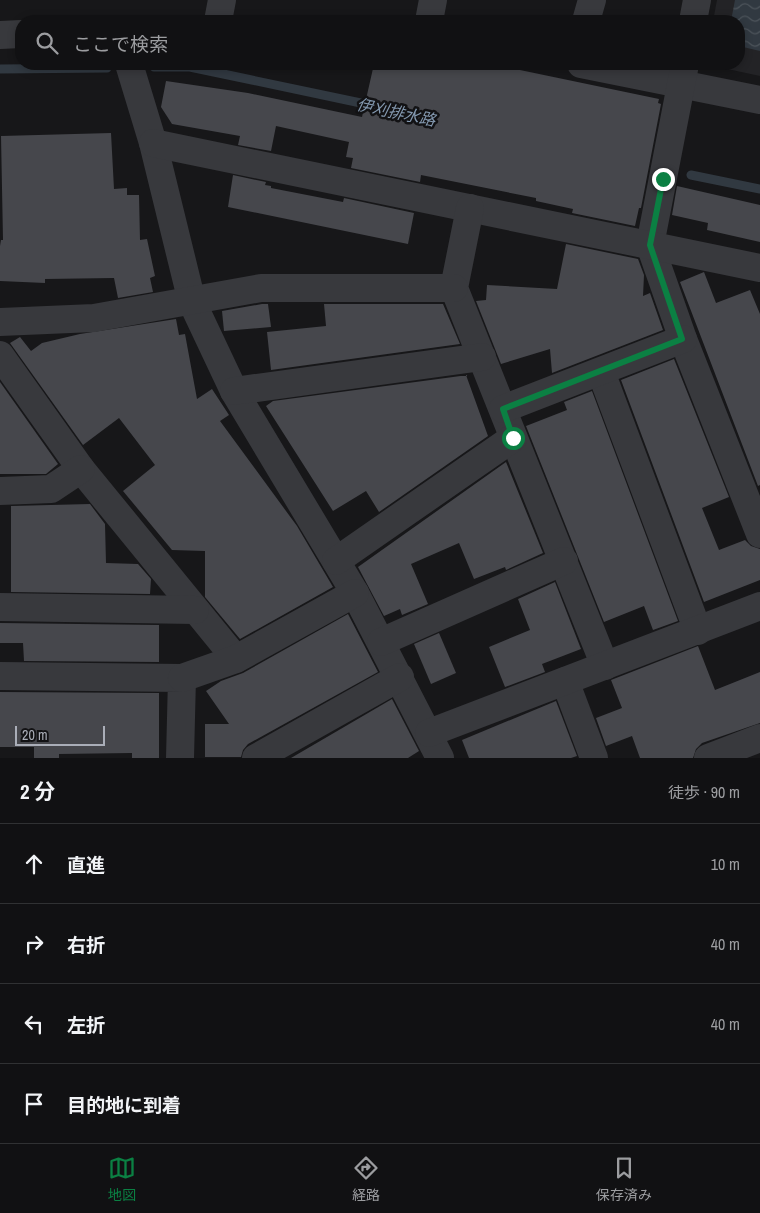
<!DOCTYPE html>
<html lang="ja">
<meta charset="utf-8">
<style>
body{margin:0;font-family:"Archivo Narrow","Noto Sans JP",sans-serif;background:#1e1f21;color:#f1f3f6}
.scale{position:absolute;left:15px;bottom:12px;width:90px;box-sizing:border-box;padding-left:5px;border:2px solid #aaaeb8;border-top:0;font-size:14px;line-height:18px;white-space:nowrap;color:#aaaeb8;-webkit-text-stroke:4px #121214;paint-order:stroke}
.stop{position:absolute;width:15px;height:15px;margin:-11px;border:4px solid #0b8043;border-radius:50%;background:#fff}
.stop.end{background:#0b8043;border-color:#fff;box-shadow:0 1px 5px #0008}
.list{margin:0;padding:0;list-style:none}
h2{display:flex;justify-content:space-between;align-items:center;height:65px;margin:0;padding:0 20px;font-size:21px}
h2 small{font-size:16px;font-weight:400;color:#9c9da0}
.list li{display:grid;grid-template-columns:32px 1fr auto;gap:15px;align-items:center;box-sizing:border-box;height:80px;padding:0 20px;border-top:1px solid #303133}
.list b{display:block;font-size:19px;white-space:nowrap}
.list em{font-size:16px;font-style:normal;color:#9c9da0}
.icon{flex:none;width:28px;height:28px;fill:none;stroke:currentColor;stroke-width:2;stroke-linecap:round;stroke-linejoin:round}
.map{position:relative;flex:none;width:760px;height:758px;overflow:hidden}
.search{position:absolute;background:#111113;box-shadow:0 2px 8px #0003;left:15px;right:15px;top:15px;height:55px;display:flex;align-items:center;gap:12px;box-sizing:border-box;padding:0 18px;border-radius:20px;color:#9c9da0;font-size:19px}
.sheet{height:385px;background:#111113}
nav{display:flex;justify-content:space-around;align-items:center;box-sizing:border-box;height:70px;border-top:1px solid #303133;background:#111113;font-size:14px;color:#9c9da0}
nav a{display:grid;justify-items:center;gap:2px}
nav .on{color:#0b8043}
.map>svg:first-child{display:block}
.built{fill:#232326}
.water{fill:url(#water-waves)}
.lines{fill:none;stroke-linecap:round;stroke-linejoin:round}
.stream{stroke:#313941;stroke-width:9}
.building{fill:#46474c}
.minor{stroke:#38393d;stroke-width:28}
.route{stroke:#0b8043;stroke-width:6}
.labels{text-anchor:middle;stroke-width:5;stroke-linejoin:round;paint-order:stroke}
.water-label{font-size:16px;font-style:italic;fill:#8499b0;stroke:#121214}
</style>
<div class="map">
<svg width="760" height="758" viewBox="0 0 760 758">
<defs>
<pattern id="water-waves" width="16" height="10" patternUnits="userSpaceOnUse" patternTransform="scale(1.25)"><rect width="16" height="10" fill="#313941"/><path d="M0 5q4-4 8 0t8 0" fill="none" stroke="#4c535a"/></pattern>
</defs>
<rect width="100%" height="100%" fill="#171719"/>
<!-- built -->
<path class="built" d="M 717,0 L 760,0 L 760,76 L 704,64 L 739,64 L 739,21 L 713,21 Z"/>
<!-- water -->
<path class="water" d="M 735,0 L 760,0 L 760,51 L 739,46 L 739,21 L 731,21 Z"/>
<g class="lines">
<!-- stream -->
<g class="stream">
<path d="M 154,67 L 190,67 L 375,106"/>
<path d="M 0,69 L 107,68"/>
<path d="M 691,175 L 760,189"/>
</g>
</g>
<!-- building -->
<g class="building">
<path d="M 374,64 L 491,64 L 659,99 L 658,103 L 661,104 L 641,208 L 639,208 L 635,226 L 572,213 L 573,209 L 536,201 L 536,198 L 421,175 L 420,182 L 351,168 L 353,158 L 346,157 L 349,142 L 276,126 L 271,151 L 238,145 L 240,136 L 172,124 L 161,107 L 166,81 L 248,93 L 362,117 Z"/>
<path d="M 111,133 L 114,189 L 127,188 L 127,195 L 139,195 L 140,240 L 147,239 L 155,276 L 150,278 L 153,292 L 118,298 L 114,278 L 45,279 L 45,283 L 0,281 L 0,246 L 1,240 L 3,240 L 1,136 Z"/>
<path d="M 233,175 L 266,182 L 265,185 L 271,186 L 271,188 L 343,202 L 344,198 L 414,213 L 408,244 L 228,207 Z"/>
<path d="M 677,186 L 760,205 L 760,242 L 707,230 L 708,223 L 672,215 Z"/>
<path d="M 566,244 L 638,259 L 644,275 L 643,296 L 650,293 L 663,330 L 552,373 L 550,349 L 501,364 L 476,301 L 486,300 L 487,285 L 557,289 Z"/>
<path d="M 704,272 L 716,303 L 750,290 L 760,314 L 760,485 L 758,486 L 680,282 Z"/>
<path d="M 262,304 L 268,304 L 271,327 L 224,331 L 222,311 Z"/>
<path d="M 324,304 L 443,304 L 460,344 L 271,370 L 267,332 L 326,326 Z"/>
<path d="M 176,319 L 179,335 L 185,334 L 197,399 L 212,389 L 229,415 L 220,421 L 297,526 L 333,587 L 240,639 L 205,597 L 205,551 L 172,550 L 123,491 L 155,465 L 119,418 L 83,445 L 10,343 L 20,337 L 31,351 L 42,343 L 80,334 Z"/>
<path d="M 674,359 L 729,497 L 702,508 L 719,550 L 745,540 L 751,546 L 760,549 L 760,580 L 704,602 L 621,380 Z"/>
<path d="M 466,375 L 488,436 L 379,512 L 366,491 L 333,511 L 266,406 L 273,401 L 468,375 Z"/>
<path d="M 0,382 L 58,464 L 46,474 L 0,474 Z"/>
<path d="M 592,391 L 678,621 L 653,630 L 644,606 L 604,622 L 526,426 L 567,410 L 564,402 Z"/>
<path d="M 506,462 L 543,553 L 506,570 L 505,567 L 474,579 L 459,543 L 411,564 L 428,604 L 402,615 L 400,609 L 384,616 L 358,567 Z"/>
<path d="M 90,504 L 105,524 L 106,563 L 138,564 L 151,579 L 150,594 L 11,592 L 11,506 Z"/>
<path d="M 555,582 L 581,649 L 542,664 L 545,672 L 505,687 L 489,647 L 530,630 L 518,599 Z"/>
<path d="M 348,614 L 378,672 L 248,744 L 243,750 L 241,757 L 205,757 L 205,724 L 229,724 L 206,691 L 221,681 L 243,673 Z"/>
<path d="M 0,623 L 159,625 L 159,662 L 24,661 L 23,643 L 0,643 Z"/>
<path d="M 439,633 L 456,673 L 431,684 L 414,644 Z"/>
<path d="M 698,646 L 715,690 L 760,672 L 760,723 L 702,743 L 696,749 L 693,758 L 640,758 L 632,736 L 606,746 L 596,718 L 622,708 L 611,680 Z"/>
<path d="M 0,692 L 159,693 L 159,758 L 132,758 L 132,753 L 59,754 L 59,758 L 34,758 L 34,747 L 0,747 Z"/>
<path d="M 392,699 L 419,751 L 408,758 L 291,758 Z"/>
<path d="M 556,701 L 577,756 L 571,758 L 469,758 L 462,740 Z"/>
</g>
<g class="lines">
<!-- minor -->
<g class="minor">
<path d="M 218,21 L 222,0"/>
<path d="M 429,21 L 433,0"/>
<path d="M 586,21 L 592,0"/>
<path d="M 693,21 L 697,0"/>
<path d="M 0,35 L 21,34"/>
<path d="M 129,64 L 153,143 L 192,302 L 234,391 L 355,593 L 440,758"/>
<path d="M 581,64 L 760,100"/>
<path d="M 685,64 L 650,245 L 683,339 L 760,534"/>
<path d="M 153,143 L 760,268"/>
<path d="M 470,208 L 454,288 L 605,666"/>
<path d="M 0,322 L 94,318 L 261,288 L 454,288"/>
<path d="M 0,355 L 81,469 L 236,659"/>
<path d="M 601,372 L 698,631"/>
<path d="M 234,391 L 482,357"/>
<path d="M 503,409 L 683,339"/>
<path d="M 0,491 L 51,489 L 81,469"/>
<path d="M 336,561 L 513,438"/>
<path d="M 0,607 L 195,610"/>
<path d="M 381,642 L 564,561"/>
<path d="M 0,676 L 182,678 L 180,758"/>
<path d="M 182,678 L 236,659 L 355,593"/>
<path d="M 565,681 L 594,758"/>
<path d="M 429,733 L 760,606"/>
<path d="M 256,758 L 400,677"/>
<path d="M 708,758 L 760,738"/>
</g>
</g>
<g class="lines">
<!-- route -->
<path class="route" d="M 513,438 L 503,409 L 682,339 L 650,245 L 663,179"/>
</g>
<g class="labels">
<!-- water labels -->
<g class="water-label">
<text transform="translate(396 112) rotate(12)" y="6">伊刈排水路</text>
</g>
</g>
</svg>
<div class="scale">20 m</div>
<div class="stop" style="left:513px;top:438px"></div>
<div class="stop end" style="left:663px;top:179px"></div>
<div class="search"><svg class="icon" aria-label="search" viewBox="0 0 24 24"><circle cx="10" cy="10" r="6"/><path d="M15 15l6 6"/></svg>ここで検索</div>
</div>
<section class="sheet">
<h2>2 分<small>徒歩 · 90 m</small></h2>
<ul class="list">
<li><svg class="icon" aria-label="ahead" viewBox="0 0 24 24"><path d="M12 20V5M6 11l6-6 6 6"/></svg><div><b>直進</b></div><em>10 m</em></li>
<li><svg class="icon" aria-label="right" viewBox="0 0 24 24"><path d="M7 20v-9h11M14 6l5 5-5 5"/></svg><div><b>右折</b></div><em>40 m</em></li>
<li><svg class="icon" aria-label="left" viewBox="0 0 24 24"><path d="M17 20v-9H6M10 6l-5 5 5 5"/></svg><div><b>左折</b></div><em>40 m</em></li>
<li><svg class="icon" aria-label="arrive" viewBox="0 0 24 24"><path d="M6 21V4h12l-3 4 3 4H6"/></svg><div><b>目的地に到着</b></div></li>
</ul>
</section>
<nav>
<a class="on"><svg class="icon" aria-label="map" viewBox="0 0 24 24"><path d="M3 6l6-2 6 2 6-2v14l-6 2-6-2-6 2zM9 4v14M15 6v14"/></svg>地図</a>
<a><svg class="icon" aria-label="directions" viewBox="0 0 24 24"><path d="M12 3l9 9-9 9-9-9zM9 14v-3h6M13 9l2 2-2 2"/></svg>経路</a>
<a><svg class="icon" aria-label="saved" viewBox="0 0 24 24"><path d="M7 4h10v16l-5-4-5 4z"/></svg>保存済み</a>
</nav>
